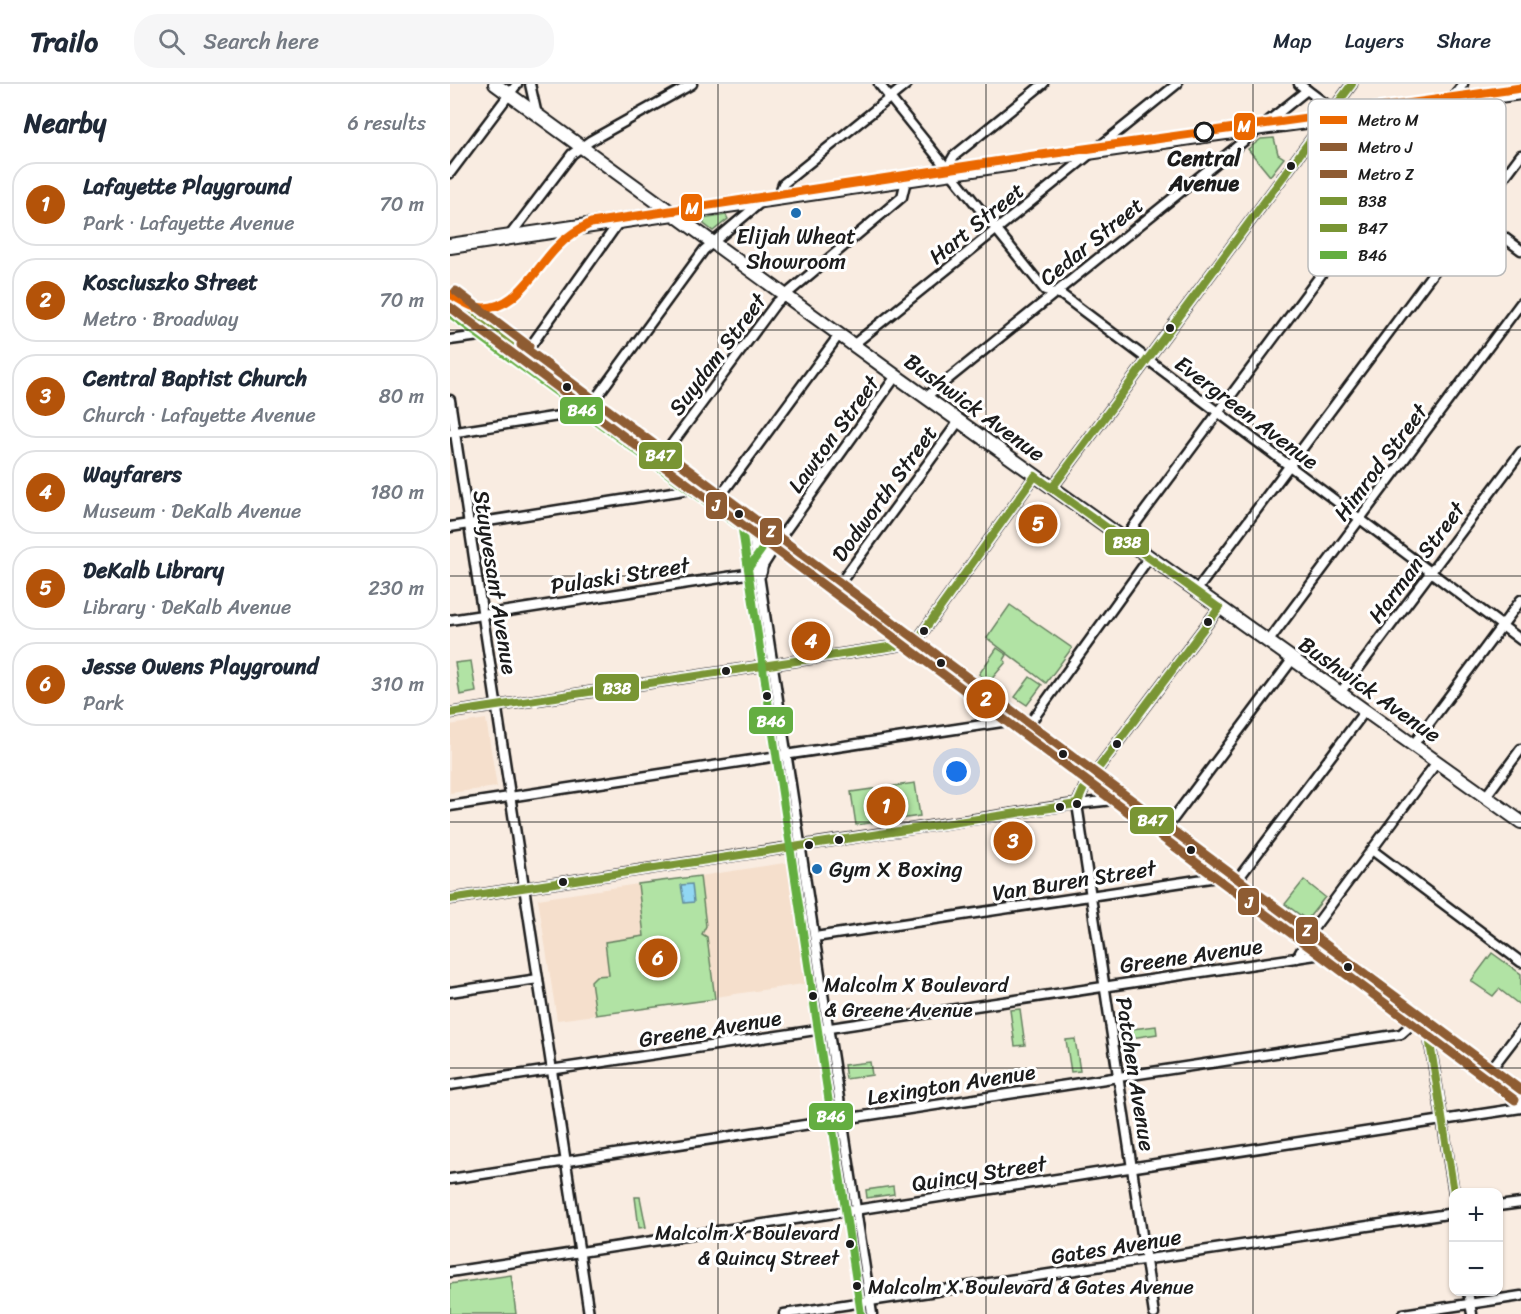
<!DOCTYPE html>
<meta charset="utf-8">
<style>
body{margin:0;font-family:Sriracha,sans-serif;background:#f6f6f7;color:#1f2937}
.controls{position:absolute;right:18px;bottom:18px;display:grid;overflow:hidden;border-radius:12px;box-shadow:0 2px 4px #0004}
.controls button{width:54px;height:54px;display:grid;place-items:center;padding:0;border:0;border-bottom:2px solid #e0e1e3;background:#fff;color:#1f2937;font:30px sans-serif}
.you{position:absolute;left:507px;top:688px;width:21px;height:21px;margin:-15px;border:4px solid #fff;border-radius:50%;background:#1a73e8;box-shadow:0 0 0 9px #1a73e833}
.badge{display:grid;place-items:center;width:39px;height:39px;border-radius:50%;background:#b45309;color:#fff;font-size:20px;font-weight:700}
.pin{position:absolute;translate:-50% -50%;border:3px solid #fff;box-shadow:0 2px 6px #0006}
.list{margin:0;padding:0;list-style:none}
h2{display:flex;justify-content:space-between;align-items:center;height:78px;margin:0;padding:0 24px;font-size:26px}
h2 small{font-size:20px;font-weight:400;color:#747a83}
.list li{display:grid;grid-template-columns:39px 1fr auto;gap:18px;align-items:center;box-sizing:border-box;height:84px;margin:0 12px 12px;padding:0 12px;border:2px solid #e0e1e3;border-radius:24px}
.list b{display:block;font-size:22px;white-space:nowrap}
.list p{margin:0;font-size:20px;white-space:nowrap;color:#747a83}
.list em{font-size:20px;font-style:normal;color:#747a83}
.icon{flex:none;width:33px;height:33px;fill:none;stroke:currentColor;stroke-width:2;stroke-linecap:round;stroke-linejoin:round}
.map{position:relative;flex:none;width:1071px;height:1230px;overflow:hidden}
header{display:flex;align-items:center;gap:36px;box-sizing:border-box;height:84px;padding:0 30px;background:#fff;border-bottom:2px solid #e0e1e3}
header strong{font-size:28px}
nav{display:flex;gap:33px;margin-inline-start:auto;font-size:21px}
.search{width:420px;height:54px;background:#f6f6f7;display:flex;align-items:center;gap:15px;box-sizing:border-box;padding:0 21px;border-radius:24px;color:#747a83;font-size:22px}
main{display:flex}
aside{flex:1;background:#fff}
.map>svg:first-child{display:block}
.built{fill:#f5dfcc}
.green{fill:#b1e3a4;stroke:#668060;stroke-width:1.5}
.water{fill:#91d7f3;stroke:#628c9d;stroke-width:1.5}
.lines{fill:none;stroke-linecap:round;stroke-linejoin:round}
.street-casing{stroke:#1c1c1c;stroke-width:13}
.secondary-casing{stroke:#1c1c1c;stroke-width:16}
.primary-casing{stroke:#1c1c1c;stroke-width:18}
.street{stroke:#fff;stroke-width:8}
.secondary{stroke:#fff;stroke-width:12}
.primary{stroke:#fff;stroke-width:14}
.rail{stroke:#1c1c1c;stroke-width:2}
.bus-1-casing{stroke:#fff;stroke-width:12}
.bus-2-casing{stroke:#fff;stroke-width:12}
.bus-3-casing{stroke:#fff;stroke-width:12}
.bus-1{stroke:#799534;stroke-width:8}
.bus-2{stroke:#799534;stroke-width:8}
.bus-3{stroke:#64ae41;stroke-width:8}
.metro-1-casing{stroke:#fff;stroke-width:14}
.metro-2-casing{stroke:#fff;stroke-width:14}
.metro-3-casing{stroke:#fff;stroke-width:14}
.metro-1{stroke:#eb6800;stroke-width:9}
.metro-2{stroke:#8e5c33;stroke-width:9}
.metro-3{stroke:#8e5c33;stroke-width:9}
.grid{fill:none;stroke:#1c1c1c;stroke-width:1.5;stroke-opacity:0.55}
.stop-dot{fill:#fff;stroke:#1c1c1c;stroke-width:3}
.bus-dot{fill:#1c1c1c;stroke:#fff;stroke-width:2}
.poi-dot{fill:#1f6fb2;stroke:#fff;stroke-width:2}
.labels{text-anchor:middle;stroke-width:6;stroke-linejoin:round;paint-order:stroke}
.bus-label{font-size:20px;fill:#1c1c1c;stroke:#fff;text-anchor:start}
.stop-label{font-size:22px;font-weight:bold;fill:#1c1c1c;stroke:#fff}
.street-label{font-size:22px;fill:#1c1c1c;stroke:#fff}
.poi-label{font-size:22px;fill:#1c1c1c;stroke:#fff}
.key{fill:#fff;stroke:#bbb;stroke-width:1.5}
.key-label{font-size:16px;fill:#1c1c1c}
.line-badge{stroke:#fff;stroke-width:2}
.badge-label{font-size:16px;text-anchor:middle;font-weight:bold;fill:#fff}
</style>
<header>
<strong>Trailo</strong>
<div class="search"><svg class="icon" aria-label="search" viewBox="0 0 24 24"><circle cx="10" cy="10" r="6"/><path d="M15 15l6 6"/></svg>Search here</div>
<nav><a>Map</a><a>Layers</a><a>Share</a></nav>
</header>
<main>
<aside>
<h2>Nearby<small>6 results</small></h2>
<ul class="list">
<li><span class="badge">1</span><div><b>Lafayette Playground</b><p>Park · Lafayette Avenue</p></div><em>70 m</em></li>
<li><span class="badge">2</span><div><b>Kosciuszko Street</b><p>Metro · Broadway</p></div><em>70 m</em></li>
<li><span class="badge">3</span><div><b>Central Baptist Church</b><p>Church · Lafayette Avenue</p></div><em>80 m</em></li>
<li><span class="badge">4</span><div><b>Wayfarers</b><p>Museum · DeKalb Avenue</p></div><em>180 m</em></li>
<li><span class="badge">5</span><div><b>DeKalb Library</b><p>Library · DeKalb Avenue</p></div><em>230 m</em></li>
<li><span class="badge">6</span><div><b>Jesse Owens Playground</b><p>Park</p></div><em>310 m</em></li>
</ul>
</aside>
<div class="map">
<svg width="1071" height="1230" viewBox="0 0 1071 1230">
<rect width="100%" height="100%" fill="#f9ece1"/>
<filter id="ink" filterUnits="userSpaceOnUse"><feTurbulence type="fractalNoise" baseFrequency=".0167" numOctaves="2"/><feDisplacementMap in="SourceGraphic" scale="12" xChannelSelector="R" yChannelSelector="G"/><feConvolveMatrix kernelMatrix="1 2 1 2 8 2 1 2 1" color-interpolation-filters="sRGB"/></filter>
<g filter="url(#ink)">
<!-- built -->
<g class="built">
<path d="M 36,635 L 47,703 L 0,709 L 0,641 Z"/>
<path d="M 341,778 L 360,899 L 265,913 L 257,853 L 252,850 L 256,841 L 250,792 Z"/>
<path d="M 188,800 L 195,852 L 159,891 L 141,897 L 146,931 L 107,936 L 88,815 Z"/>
</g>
<!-- green -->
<g class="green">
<path d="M 824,54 L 828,70 L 834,74 L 820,92 L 798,65 L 811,55 Z"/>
<path d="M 276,131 L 278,135 L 263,147 L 254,140 L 253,135 Z"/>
<path d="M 560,521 L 622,564 L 596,599 L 537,554 Z"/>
<path d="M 547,564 L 557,571 L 554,576 L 556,578 L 539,598 L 529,590 Z"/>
<path d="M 21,577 L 26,608 L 10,611 L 5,579 Z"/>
<path d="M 580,593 L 592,601 L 577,621 L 565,613 Z"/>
<path d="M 465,699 L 470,732 L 406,741 L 401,708 Z"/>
<path d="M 250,792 L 256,842 L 252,850 L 257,853 L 265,915 L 146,931 L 141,897 L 146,892 L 159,891 L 155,858 L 194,852 L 188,800 Z"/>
<path d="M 854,796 L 875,813 L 857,836 L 835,820 Z"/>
<path d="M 1042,869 L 1071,890 L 1071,922 L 1049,905 L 1043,912 L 1021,897 Z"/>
<path d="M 570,925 L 575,961 L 565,962 L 560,926 Z"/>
<path d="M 706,942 L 707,950 L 675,955 L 674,946 Z"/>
<path d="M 625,955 L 630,987 L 621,988 L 616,956 Z"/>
<path d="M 420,978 L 422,991 L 396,995 L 394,981 Z"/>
<path d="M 443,1102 L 444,1110 L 417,1114 L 416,1106 Z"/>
<path d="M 185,1113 L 190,1113 L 196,1143 L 189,1144 Z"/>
<path d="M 61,1191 L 66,1230 L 0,1230 L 0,1200 Z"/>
</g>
<!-- water -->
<path class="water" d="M 242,800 L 244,818 L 234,819 L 231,801 Z"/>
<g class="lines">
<!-- street casing -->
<g class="street-casing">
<g id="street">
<path d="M 80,0 L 87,31"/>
<path d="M 429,0 L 595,206 L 612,211 L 1071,556"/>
<path d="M 849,0 L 1071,166"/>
<path d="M 501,88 L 500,79 L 504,72 L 593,0"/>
<path d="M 0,89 L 67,0"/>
<path d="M 328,114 L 333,100 L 457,0"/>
<path d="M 58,154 L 122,70 L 140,57 L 242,0"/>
<path d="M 0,256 L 44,250"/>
<path d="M 403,261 L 727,0"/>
<path d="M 75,270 L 169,138"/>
<path d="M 476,313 L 857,6"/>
<path d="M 0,316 L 139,1230"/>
<path d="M 0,349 L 128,329 L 148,311 L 254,166 L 311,118"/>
<path d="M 213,372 L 326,219 L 452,113 L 456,96"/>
<path d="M 602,404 L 902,0"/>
<path d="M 269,414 L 389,251"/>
<path d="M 301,439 L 422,1230"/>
<path d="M 0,443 L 254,403"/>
<path d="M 674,455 L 1013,0"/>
<path d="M 388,502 L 509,337"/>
<path d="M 746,507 L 1071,71"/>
<path d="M 0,536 L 309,488 L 333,450 L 446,292"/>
<path d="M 818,558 L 1071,219"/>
<path d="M 890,609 L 1071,368"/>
<path d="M 0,629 L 465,559 L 585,392"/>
<path d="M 570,639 L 583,635 L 699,474"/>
<path d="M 963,661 L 1071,516"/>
<path d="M 1036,712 L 1071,665"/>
<path d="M 0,722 L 565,636"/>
<path d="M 714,747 L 842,576"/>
<path d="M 922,766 L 1071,878"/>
<path d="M 785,799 L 915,627"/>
<path d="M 0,815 L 618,721 L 672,715"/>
<path d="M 365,853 L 774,792"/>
<path d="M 847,874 L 863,845 L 987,678"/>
<path d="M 0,908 L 88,895"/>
<path d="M 983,947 L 980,959 L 1004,1109"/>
<path d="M 1038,989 L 1071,946"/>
<path d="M 0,1001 L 879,869"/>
<path d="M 0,1095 L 951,950 L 967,936"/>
<path d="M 1048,1122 L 1071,1119"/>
<path d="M 0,1188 L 1071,1024"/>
<path d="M 1018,1208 L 1022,1230"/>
<path d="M 334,1230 L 1004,1129"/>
<path d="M 704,1230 L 627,720 L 635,702 L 769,524"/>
<path d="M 953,1230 L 1071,1212"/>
</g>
</g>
<!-- secondary casing -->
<g class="secondary-casing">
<path id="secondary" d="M 45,0 L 446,292 L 1071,738"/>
</g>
<!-- primary casing -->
<g class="primary-casing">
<g id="primary">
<path d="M 0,162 L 761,50 L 1071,8"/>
<path d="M 0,217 L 465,559 L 1071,1014"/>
<path d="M 309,488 L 312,468 L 322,453"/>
</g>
</g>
<!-- street -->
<use href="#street" class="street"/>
<!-- secondary -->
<use href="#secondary" class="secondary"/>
<!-- primary -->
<use href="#primary" class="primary"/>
<!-- rail -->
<path class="rail" d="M 73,270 L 1071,1013"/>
<!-- bus-1 casing -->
<g class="bus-1-casing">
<g id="bus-1">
<path d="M 585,392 L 769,524"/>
<path d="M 602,404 L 902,0"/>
<path d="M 0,629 L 465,559 L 585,392"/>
<path d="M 627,720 L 635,702 L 769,524"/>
<path d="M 0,815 L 627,720"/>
</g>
</g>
<!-- bus-2 casing -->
<g class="bus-2-casing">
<g id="bus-2">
<path d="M 0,217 L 465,559 L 983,947"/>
<path d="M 983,947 L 980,959 L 1004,1108"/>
</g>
</g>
<!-- bus-3 casing -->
<g class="bus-3-casing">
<g id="bus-3">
<path d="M 0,230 L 315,461 L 300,482"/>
<path d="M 291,439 L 411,1230"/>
</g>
</g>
<!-- bus-1 -->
<use href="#bus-1" class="bus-1"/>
<!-- bus-2 -->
<use href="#bus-2" class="bus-2"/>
<!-- bus-3 -->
<use href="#bus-3" class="bus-3"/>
<!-- metro-1 casing -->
<g class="metro-1-casing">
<path id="metro-1" d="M 0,210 C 8,214 17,221 25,223 C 64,231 84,186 107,163 C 117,152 128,146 141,139 L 577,73 L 1071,4"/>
</g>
<!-- metro-2 casing -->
<g class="metro-2-casing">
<path id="metro-2" d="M 0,223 L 1065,1016"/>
</g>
<!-- metro-3 casing -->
<g class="metro-3-casing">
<g id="metro-3">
<path d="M 6,207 L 79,262"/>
<path d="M 71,261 L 1071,1006"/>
</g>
</g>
<!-- metro-1 -->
<use href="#metro-1" class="metro-1"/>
<!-- metro-2 -->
<use href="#metro-2" class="metro-2"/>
<!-- metro-3 -->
<use href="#metro-3" class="metro-3"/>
</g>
</g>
<!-- grid -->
<path class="grid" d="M 268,0 L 268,1230M 536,0 L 536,1230M 803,0 L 803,1230M 0,246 L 1071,246M 0,492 L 1071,492M 0,738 L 1071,738M 0,984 L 1071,984"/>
<!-- markers -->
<circle class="stop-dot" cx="754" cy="48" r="9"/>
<g class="bus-dot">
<circle cx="841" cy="82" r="5"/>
<circle cx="720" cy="244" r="5"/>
<circle cx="117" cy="303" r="5"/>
<circle cx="289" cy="430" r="5"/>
<circle cx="758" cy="538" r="5"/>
<circle cx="474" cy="547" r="5"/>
<circle cx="491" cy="579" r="5"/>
<circle cx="276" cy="587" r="5"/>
<circle cx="317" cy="612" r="5"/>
<circle cx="667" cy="660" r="5"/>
<circle cx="613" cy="670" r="5"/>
<circle cx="627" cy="720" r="5"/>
<circle cx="610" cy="723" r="5"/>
<circle cx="389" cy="756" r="5"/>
<circle cx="359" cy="761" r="5"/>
<circle cx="741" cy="766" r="5"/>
<circle cx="113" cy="798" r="5"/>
<circle cx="898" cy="883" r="5"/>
<circle cx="363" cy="912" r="5"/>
<circle cx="400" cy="1160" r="5"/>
<circle cx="407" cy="1202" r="5"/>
</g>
<g class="poi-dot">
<circle cx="346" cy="129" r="6"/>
<circle cx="367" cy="785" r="6"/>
</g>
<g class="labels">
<!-- bus labels -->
<g class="bus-label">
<text x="374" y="908">Malcolm X Boulevard<tspan x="374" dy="25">&amp; Greene Avenue</tspan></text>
<text x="389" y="1156" text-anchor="end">Malcolm X Boulevard<tspan x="389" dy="25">&amp; Quincy Street</tspan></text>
<text x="418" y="1210">Malcolm X Boulevard &amp; Gates Avenue</text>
</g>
<!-- stop labels -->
<g class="stop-label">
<text x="754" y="82">Central<tspan x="754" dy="25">Avenue</tspan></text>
</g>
<!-- street labels -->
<g class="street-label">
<text transform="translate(526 139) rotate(-39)" y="8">Hart Street</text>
<text transform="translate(641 157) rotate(-39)" y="8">Cedar Street</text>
<text transform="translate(267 270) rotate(-53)" y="8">Suydam Street</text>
<text transform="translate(525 323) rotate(36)" y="8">Bushwick Avenue</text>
<text transform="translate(797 328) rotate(37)" y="8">Evergreen Avenue</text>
<text transform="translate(383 350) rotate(-54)" y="8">Lawton Street</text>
<text transform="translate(930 378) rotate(-53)" y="8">Himrod Street</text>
<text transform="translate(434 409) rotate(-54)" y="8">Dodworth Street</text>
<text transform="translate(966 478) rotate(-53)" y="8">Harman Street</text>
<text transform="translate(170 491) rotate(-9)" y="8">Pulaski Street</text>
<text transform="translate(46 498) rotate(81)" y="8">Stuyvesant Avenue</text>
<text transform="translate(920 605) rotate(35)" y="8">Bushwick Avenue</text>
<text transform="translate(624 796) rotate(-9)" y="8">Van Buren Street</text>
<text transform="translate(741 871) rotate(-8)" y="8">Greene Avenue</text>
<text transform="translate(260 944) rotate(-9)" y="8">Greene Avenue</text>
<text transform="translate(686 990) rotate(81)" y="8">Patchen Avenue</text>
<text transform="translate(501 1000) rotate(-9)" y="8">Lexington Avenue</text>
<text transform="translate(529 1089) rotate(-9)" y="8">Quincy Street</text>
<text transform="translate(666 1162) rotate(-9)" y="8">Gates Avenue</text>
</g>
<!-- poi labels -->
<g class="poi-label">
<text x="346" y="160">Elijah Wheat<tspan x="346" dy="25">Showroom</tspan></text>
<text x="379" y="793" text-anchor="start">Gym X Boxing</text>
</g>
</g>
<!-- legend -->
<rect x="858" y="15" width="198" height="177" rx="9" class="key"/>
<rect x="870" y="32" width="27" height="8" fill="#eb6800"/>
<rect x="870" y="59" width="27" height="8" fill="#8e5c33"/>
<rect x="870" y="86" width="27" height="8" fill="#8e5c33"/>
<rect x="870" y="113" width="27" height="8" fill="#799534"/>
<rect x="870" y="140" width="27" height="8" fill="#799534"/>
<rect x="870" y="167" width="27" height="8" fill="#64ae41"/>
<g class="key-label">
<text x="908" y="42">Metro M</text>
<text x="908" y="69">Metro J</text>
<text x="908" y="96">Metro Z</text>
<text x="908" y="123">B38</text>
<text x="908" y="150">B47</text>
<text x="908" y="177">B46</text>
</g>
<g class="line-badge">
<rect x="783" y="28" width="23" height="29" rx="6" fill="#eb6800"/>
<rect x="230" y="109" width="23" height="29" rx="6" fill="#eb6800"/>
<rect x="109" y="312" width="45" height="29" rx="6" fill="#64ae41"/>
<rect x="188" y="357" width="45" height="29" rx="6" fill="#799534"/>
<rect x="255" y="407" width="23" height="29" rx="6" fill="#8e5c33"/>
<rect x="309" y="433" width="24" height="29" rx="6" fill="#8e5c33"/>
<rect x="654" y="444" width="46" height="28" rx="6" fill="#799534"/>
<rect x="144" y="589" width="46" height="29" rx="6" fill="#799534"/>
<rect x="298" y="622" width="46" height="29" rx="6" fill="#64ae41"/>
<rect x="679" y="722" width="46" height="29" rx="6" fill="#799534"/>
<rect x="787" y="803" width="23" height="29" rx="6" fill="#8e5c33"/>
<rect x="845" y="832" width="24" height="29" rx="6" fill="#8e5c33"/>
<rect x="358" y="1018" width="46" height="29" rx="6" fill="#64ae41"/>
</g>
<g class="badge-label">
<text x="794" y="48">M</text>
<text x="242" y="130">M</text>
<text x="132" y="332">B46</text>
<text x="210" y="377">B47</text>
<text x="266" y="427">J</text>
<text x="321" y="453">Z</text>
<text x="677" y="464">B38</text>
<text x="167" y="610">B38</text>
<text x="321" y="643">B46</text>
<text x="702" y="742">B47</text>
<text x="799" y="824">J</text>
<text x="857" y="852">Z</text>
<text x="381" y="1038">B46</text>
</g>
</svg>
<div class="controls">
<button>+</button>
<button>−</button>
</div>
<div class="you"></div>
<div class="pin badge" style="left:436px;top:722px">1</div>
<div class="pin badge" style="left:536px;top:615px">2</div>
<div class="pin badge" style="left:563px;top:757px">3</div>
<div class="pin badge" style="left:361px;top:557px">4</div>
<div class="pin badge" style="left:588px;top:440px">5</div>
<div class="pin badge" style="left:208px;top:874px">6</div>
</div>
</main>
